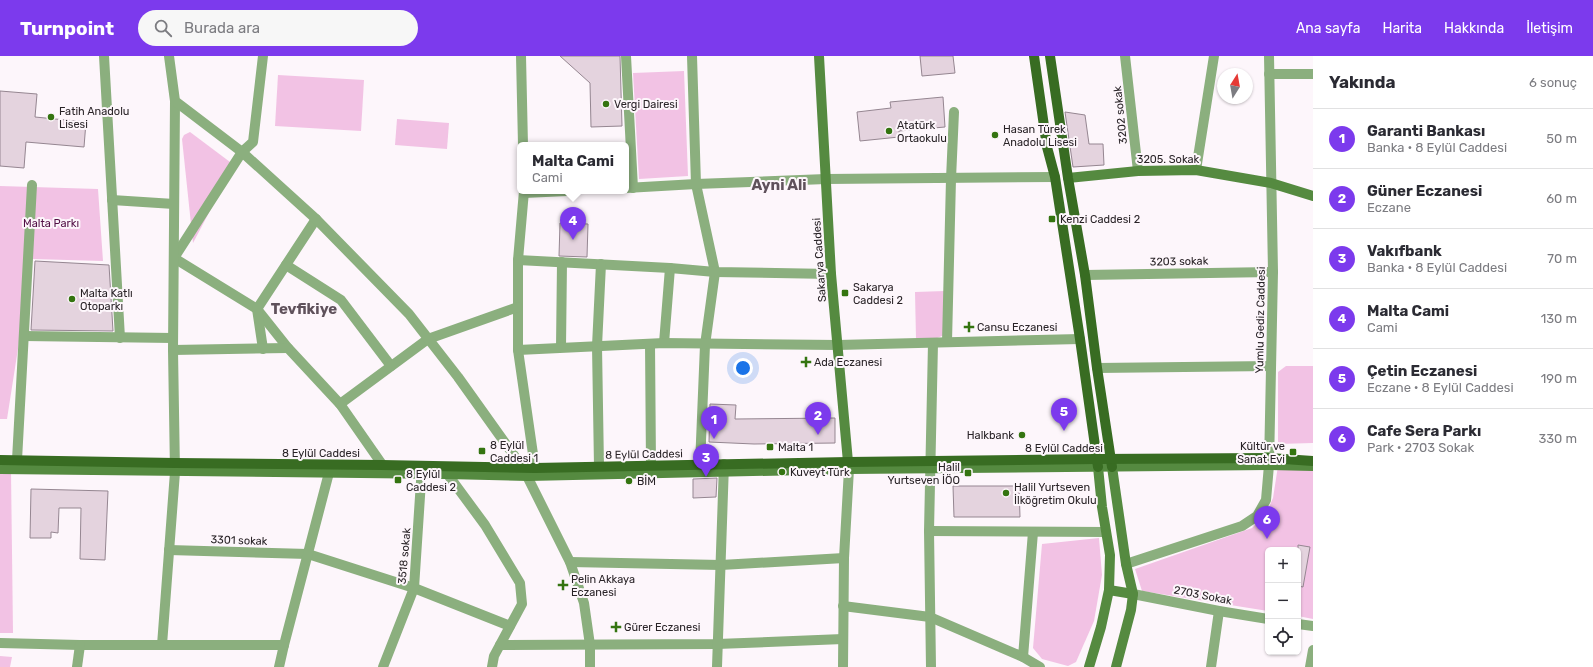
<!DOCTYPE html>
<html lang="tr">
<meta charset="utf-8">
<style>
body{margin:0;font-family:Rubik,sans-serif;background:#f7f7f7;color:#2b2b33}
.controls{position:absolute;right:12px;bottom:12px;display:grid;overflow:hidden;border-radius:6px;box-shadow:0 1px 3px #0004}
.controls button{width:36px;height:36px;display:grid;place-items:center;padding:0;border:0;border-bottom:1px solid #e1e1e2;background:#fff;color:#2b2b33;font:20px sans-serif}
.compass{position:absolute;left:1217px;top:12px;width:36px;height:36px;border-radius:50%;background:#fff;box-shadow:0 1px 3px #0004;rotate:11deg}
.you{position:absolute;left:743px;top:312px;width:14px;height:14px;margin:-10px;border:3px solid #fff;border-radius:50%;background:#1a73e8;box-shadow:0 0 0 6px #1a73e833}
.badge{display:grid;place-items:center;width:26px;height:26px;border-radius:50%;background:#7c3aed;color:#fff;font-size:13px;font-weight:700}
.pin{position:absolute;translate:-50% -33px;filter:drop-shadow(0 1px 2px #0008)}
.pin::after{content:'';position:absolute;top:21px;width:14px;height:12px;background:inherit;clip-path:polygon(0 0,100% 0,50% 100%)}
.popup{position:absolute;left:517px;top:86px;width:112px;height:52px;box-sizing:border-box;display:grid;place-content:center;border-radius:6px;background:#fff;filter:drop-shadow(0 1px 3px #0005);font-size:13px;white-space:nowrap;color:#7c7c81}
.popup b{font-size:15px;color:#2b2b33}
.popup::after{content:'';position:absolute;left:50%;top:100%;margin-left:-8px;border:8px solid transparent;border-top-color:#fff}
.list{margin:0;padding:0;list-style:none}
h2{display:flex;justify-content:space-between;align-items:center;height:52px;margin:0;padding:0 16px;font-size:17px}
h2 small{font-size:13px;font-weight:400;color:#7c7c81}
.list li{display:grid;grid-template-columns:26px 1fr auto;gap:12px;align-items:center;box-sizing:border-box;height:60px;padding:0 16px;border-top:1px solid #e1e1e2}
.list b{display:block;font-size:15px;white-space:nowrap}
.list p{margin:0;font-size:13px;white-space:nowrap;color:#7c7c81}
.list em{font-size:13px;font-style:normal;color:#7c7c81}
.icon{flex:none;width:22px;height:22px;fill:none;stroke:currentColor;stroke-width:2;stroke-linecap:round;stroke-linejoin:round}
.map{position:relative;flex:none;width:1313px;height:611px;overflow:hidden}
header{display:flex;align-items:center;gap:24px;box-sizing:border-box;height:56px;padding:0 20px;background:#7c3aed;color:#fff}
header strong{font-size:19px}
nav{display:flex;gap:22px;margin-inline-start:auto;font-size:14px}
.search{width:280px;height:36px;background:#f7f7f7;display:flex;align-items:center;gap:10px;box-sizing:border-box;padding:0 14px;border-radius:22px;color:#7c7c81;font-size:15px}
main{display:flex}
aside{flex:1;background:#fff}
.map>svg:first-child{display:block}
.park{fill:#f2c2e4}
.building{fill:#e4d3de;stroke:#958691}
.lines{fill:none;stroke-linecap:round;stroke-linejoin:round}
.minor{stroke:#8baf7e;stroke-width:10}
.tertiary{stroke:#8baf7e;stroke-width:10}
.secondary{stroke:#558a40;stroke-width:10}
.primary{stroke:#386c22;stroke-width:10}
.poi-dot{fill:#347410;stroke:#fdf6fb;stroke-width:1.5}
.labels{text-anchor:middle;stroke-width:4;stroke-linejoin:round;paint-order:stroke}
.poi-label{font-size:11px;fill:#292327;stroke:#fdf6fb;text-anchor:start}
.street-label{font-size:11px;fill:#292327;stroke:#fdf6fb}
.park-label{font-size:11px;fill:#520f45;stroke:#fdf6fb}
.district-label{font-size:15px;font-weight:bold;fill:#5f515b;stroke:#fdf6fb}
</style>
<header>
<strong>Turnpoint</strong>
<div class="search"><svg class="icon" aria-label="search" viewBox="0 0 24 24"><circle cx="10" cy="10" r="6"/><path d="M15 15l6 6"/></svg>Burada ara</div>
<nav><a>Ana sayfa</a><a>Harita</a><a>Hakkında</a><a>İletişim</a></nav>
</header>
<main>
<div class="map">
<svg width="1313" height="611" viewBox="0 0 1313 611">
<rect width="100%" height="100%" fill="#fdf6fb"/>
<!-- park -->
<g class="park">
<path d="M 684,15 L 688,120 L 639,123 L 633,17 Z"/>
<path d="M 278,19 L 364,24 L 361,75 L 275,70 Z"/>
<path d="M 397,63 L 449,67 L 447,93 L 395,89 Z"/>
<path d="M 190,76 L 234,109 L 193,187 L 182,83 L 184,79 Z"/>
<path d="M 0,130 L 98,133 L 103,205 L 32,203 L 7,363 L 0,363 Z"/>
<path d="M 945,235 L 944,279 L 935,283 L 916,283 L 915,236 Z"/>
<path d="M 1286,310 L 1313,310 L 1313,387 L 1278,388 L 1278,316 Z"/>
<path d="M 1278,410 L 1313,412 L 1313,563 L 1298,560 L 1298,494 L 1268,494 L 1268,555 L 1142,535 L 1135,513 L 1252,472 L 1266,458 L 1273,442 Z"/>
<path d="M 11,415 L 13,577 L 0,577 L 0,416 Z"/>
<path d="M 1099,482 L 1102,519 L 1094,565 L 1076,606 L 1068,610 L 1042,603 L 1033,592 L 1042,488 Z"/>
<path d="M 0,600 L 12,601 L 10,611 L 0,611 Z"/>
</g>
<!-- building -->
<g class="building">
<path d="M 560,0 L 620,0 L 622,70 L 591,71 L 590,27 Z"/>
<path d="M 920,0 L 953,0 L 955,17 L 922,20 Z"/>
<path d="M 0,35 L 37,38 L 35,61 L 86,66 L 84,91 L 26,86 L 24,112 L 0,110 Z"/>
<path d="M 943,41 L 945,71 L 899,75 L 899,81 L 860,85 L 857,56 L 891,52 L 890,46 Z"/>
<path d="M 1065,56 L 1085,59 L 1089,88 L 1103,88 L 1104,109 L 1073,111 Z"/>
<path d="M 560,167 L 588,168 L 587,201 L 559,200 Z"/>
<path d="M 35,205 L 109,209 L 113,275 L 31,274 Z"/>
<path d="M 710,348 L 736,349 L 735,363 L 835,362 L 835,387 L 754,388 L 709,386 Z"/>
<path d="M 717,422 L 716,441 L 693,442 L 693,423 Z"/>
<path d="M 953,430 L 1019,430 L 1020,461 L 954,461 Z"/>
<path d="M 31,433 L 108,435 L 105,504 L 80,503 L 81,452 L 59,452 L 58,477 L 51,476 L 51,482 L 30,482 Z"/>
<path d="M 1298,489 L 1310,491 L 1303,531 L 1298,530 Z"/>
</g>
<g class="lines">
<!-- minor -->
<g class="minor">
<path d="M 104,0 L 120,282"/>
<path d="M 263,0 L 253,86 L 242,96 L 174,202 L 257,253 L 288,292 L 340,348 L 386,414"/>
<path d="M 521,0 L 523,89"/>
<path d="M 626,0 L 633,132"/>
<path d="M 692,0 L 696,128 L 715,216 L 705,289 L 700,409"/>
<path d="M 1125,0 L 1138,115"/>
<path d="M 1269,18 L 1313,18"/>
<path d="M 1196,114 L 1214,0"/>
<path d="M 626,132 L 696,128 L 826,123 L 1055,121"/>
<path d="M 524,135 L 518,204 L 518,294 L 535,412"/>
<path d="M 524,137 L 567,135"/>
<path d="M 112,144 L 174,148"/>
<path d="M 518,204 L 670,212 L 715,216 L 831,218"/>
<path d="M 286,209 L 341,244 L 391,310"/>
<path d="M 1085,219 L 1273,216"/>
<path d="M 24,280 L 173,282"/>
<path d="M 947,286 L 951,123 L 954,56"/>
<path d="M 664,287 L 670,212"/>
<path d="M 650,288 L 651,410"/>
<path d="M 561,291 L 562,206"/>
<path d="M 263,293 L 257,253 L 316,163"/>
<path d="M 173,294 L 288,292"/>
<path d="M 518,294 L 664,287 L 838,289 L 1080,283"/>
<path d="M 1097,312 L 1271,310"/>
<path d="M 340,348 L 428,283 L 518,251"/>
<path d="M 17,404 L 32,129"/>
<path d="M 599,411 L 597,290 L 601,208"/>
<path d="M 443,412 L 485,469 L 520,527 L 522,548 L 494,600 L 492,611"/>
<path d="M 929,475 L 1106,476"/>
<path d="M 169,494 L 308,498 L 414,532 L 510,570"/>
<path d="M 570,506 L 721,509 L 844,502"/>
<path d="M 1126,508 L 1242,470 L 1257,460 L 1266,444 L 1269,409 L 1273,216 L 1269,0"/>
<path d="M 1133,538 L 1219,555 L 1268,563"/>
<path d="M 843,550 L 930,561 L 1023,601 L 1033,476"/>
<path d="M 1298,568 L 1313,570"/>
<path d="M 162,589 L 175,416 L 173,294 L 175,45"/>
<path d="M 500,589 L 717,588 L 843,583"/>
<path d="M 1023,601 L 1040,611"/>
<path d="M 279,611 L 284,589"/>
<path d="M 383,611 L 414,532 L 422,410"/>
<path d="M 717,611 L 724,408"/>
<path d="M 931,611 L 929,475 L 933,287"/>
<path d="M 1211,611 L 1219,555"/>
<path d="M 1310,611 L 1313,594"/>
</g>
<!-- tertiary -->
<g class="tertiary">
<path d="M 169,0 L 175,45 L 242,96 L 316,163 L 409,258 L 458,321 L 523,412 L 570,506 L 584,547 L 590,589 L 590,611"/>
<path d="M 0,587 L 80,589 L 284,589 L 331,409"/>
<path d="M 77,611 L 80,589"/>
<path d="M 843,611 L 844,502 L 849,413 L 848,406"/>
</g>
<!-- secondary -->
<g class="secondary">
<path d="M 819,0 L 831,218 L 848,406"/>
<path d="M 1068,122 L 1138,115 L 1196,114 L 1271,127 L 1313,140"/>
<path d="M 1112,411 L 1126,508 L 1133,538 L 1131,554 L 1116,611"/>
<path d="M 0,413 L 446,418 L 528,420 L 849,413 L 1269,409 L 1313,410"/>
<path d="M 1109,534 L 1133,538"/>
<path d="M 1089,611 L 1101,571 L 1109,534 L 1110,499 L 1102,451 L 1098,411"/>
</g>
<!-- primary -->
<g class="primary">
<path d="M 1034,0 L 1047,91 L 1055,121 L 1080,283 L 1098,411"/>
<path d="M 1050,0 L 1068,122 L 1085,219 L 1097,312 L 1112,411"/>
<path d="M 0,404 L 175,407 L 382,409 L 535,412 L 848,406 L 1097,403 L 1269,402 L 1313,405"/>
</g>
</g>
<!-- markers -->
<g class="poi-dot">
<circle cx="606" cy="48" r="4"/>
<circle cx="51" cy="61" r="4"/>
<circle cx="889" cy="75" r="4"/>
<circle cx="995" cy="79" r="4"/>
<rect x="1048" y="159" width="8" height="8" rx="2"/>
<rect x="841" y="233" width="8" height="8" rx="2"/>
<circle cx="72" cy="243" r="4"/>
<path d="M967 265h4v4h4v4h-4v4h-4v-4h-4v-4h4z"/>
<path d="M804 300h4v4h4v4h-4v4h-4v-4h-4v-4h4z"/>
<circle cx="1022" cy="379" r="4"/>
<rect x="766" y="387" width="8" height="8" rx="2"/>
<rect x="478" y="391" width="8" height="8" rx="2"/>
<rect x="1289" y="392" width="8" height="8" rx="2"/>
<circle cx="782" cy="416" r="4"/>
<rect x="964" y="413" width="8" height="8" rx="2"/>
<rect x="394" y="420" width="8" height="8" rx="2"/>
<circle cx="629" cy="425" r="4"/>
<circle cx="1006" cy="437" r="4"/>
<path d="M561 523h4v4h4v4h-4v4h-4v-4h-4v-4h4z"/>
<path d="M614 565h4v4h4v4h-4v4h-4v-4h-4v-4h4z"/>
</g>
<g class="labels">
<!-- poi labels -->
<g class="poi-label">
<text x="614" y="52">Vergi Dairesi</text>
<text x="59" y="59">Fatih Anadolu<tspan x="59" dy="13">Lisesi</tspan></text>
<text x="897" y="73">Atatürk<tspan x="897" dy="13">Ortaokulu</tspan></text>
<text x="1003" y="77">Hasan Türek<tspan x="1003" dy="13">Anadolu Lisesi</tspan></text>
<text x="1060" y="167">Kenzi Caddesi 2</text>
<text x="853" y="235">Sakarya<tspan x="853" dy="13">Caddesi 2</tspan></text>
<text x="80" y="241">Malta Katlı<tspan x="80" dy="13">Otoparkı</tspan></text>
<text x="977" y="275">Cansu Eczanesi</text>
<text x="814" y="310">Ada Eczanesi</text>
<text x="1014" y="383" text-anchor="end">Halkbank</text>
<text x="490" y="393">8 Eylül<tspan x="490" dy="13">Caddesi 1</tspan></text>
<text x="1285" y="394" text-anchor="end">Kültür ve<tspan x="1285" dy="13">Sanat Evi</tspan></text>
<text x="778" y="395">Malta 1</text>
<text x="960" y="415" text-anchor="end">Halil<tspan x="960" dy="13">Yurtseven İÖO</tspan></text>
<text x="790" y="420">Kuveyt Türk</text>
<text x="406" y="422">8 Eylül<tspan x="406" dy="13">Caddesi 2</tspan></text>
<text x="637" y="429">BİM</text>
<text x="1014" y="435">Halil Yurtseven<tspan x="1014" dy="13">İlköğretim Okulu</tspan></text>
<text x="571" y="527">Pelin Akkaya<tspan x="571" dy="13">Eczanesi</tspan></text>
<text x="624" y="575">Gürer Eczanesi</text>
</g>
<!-- street labels -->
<g class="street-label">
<text transform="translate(1120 59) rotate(-96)" y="4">3202 sokak</text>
<text x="1168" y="107">3205. Sokak</text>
<text transform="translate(819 204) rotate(-94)" y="4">Sakarya Caddesi</text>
<text transform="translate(1179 205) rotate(-1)" y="4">3203 sokak</text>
<text transform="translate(1260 264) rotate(-89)" y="4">Yumlu Gediz Caddesi</text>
<text x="1064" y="396">8 Eylül Caddesi</text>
<text x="321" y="401">8 Eylül Caddesi</text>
<text transform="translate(644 398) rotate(-1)" y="4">8 Eylül Caddesi</text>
<text transform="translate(239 484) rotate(2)" y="4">3301 sokak</text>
<text transform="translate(404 500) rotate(-85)" y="4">3518 sokak</text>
<text transform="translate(1203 539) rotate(11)" y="4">2703 Sokak</text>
</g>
<!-- park labels -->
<g class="park-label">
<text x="51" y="171">Malta Parkı</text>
</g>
<!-- district labels -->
<g class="district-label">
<text x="779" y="134">Ayni Ali</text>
<text x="304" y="258">Tevfikiye</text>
</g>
</g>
</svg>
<div class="controls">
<button>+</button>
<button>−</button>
<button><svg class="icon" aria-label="locate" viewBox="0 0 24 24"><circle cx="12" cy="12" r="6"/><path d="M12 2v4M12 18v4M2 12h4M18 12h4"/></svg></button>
</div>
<svg class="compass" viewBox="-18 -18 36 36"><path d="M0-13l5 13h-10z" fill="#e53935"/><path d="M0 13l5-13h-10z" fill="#7c7c81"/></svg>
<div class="you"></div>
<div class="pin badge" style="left:714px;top:383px">1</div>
<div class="pin badge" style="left:818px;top:379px">2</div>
<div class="pin badge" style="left:706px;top:421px">3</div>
<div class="pin badge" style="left:573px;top:184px">4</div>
<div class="popup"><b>Malta Cami</b>Cami</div>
<div class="pin badge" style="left:1064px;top:375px">5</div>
<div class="pin badge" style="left:1267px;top:483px">6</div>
</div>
<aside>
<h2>Yakında<small>6 sonuç</small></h2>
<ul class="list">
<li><span class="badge">1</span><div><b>Garanti Bankası</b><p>Banka · 8 Eylül Caddesi</p></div><em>50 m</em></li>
<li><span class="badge">2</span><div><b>Güner Eczanesi</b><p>Eczane</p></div><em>60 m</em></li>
<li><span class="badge">3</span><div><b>Vakıfbank</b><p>Banka · 8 Eylül Caddesi</p></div><em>70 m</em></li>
<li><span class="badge">4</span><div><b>Malta Cami</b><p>Cami</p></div><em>130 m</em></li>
<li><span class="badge">5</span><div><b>Çetin Eczanesi</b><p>Eczane · 8 Eylül Caddesi</p></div><em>190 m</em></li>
<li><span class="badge">6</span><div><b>Cafe Sera Parkı</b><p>Park · 2703 Sokak</p></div><em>330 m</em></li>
</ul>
</aside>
</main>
